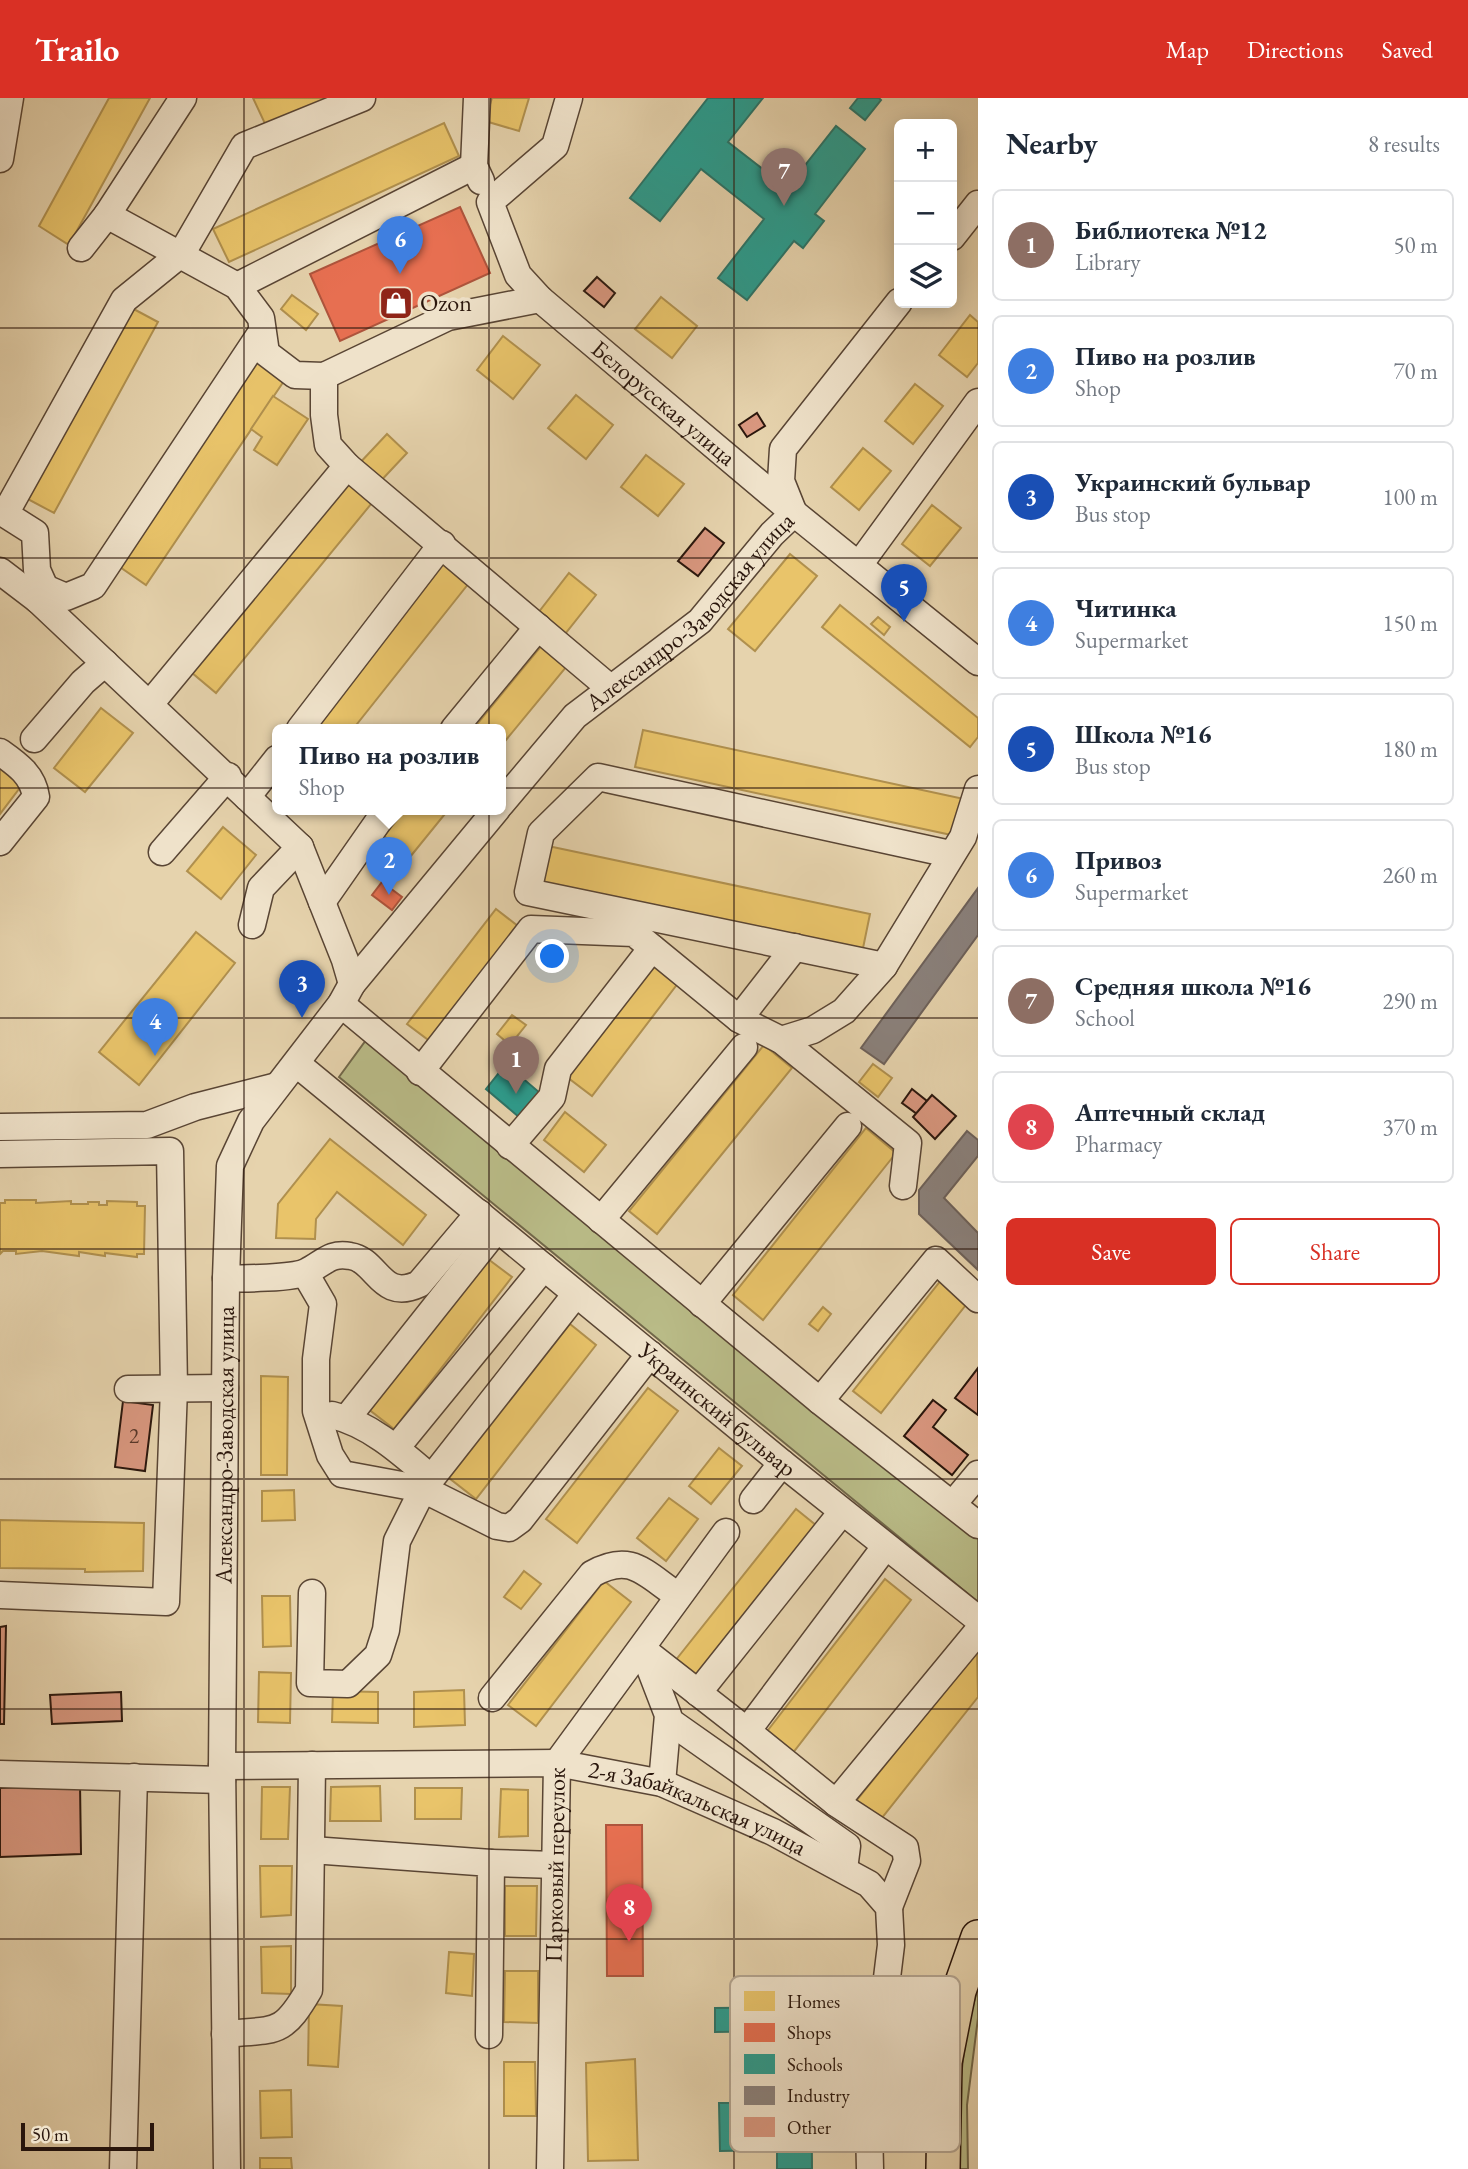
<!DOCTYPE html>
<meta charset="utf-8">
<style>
body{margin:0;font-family:"EB Garamond",serif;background:#f6f6f7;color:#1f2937}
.controls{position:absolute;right:21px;top:21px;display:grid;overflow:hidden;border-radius:10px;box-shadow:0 4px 18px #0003}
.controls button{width:63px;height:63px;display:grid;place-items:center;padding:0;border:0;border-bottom:2px solid #e0e1e3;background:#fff;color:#1f2937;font:35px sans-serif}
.scale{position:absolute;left:21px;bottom:18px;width:133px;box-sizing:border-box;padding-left:7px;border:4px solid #2a160c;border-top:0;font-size:19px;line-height:24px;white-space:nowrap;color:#2a160c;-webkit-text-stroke:5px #efe2ca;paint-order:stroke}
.you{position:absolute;left:553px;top:859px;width:24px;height:24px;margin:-18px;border:5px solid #fff;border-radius:50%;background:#1a73e8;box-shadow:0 0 0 10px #1a73e833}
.badge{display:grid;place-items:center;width:46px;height:46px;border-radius:50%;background:#d93025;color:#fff;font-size:23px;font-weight:700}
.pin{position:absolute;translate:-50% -58px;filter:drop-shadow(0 2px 4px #0008)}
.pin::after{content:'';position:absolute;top:37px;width:24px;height:21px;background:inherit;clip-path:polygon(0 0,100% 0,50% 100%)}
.popup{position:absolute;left:272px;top:626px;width:234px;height:91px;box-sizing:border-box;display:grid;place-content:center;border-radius:10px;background:#fff;filter:drop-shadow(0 2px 5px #0005);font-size:23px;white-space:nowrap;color:#747a83}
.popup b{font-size:26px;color:#1f2937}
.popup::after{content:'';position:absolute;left:50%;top:100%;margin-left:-14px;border:14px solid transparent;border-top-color:#fff}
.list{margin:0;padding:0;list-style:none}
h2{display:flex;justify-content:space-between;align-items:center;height:91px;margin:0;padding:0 28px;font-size:30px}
h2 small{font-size:23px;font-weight:400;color:#747a83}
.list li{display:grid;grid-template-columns:46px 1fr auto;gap:21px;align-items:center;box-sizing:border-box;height:112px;margin:0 14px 14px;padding:0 14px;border:2px solid #e0e1e3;border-radius:10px}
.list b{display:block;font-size:26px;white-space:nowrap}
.list p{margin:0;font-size:23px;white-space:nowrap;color:#747a83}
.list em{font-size:23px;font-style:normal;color:#747a83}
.actions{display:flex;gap:14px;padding:21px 28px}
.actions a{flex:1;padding:16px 0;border:2px solid #d93025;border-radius:10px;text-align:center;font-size:24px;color:#d93025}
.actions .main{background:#d93025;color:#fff}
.icon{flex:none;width:38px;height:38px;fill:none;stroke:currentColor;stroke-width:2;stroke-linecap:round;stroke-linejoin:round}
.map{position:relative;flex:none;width:978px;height:2071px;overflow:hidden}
header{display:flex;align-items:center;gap:42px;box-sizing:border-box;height:98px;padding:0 35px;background:#d93025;color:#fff}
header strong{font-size:33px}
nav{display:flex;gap:38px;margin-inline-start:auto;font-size:24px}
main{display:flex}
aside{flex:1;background:#fff}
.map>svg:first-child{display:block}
.green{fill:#b9bb87;stroke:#72684a;stroke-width:2}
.homes{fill:#e9c46a;stroke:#b0904e;stroke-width:2}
.shops{fill:#e76f51;stroke:#ae543c;stroke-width:2}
.schools{fill:#2a9d8f;stroke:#2a7468;stroke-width:2}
.industry{fill:#8a817c;stroke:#6d615a;stroke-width:2}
.building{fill:#d9977f;stroke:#2a160c;stroke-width:2}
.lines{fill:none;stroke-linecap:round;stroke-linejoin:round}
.minor-casing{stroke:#594534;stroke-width:29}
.major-casing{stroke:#2a160c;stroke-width:36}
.minor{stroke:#efe2ca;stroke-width:26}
.major{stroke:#e6d3ad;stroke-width:33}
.grid{fill:none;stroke:#2a160c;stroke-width:2;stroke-opacity:0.55}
.labels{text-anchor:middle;stroke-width:7;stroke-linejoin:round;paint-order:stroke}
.number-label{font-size:21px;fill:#563629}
.poi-label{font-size:24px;fill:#2a160c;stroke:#efe2ca;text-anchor:start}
.street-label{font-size:24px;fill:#2a160c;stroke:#efe2ca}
.key{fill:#efe2ca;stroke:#b4a591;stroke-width:2}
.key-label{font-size:19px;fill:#2a160c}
</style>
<header>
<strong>Trailo</strong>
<nav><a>Map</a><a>Directions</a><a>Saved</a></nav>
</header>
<main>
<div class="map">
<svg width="978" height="2071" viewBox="0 0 978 2071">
<rect width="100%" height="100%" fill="#e6d3ad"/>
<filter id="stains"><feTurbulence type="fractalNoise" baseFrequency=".00286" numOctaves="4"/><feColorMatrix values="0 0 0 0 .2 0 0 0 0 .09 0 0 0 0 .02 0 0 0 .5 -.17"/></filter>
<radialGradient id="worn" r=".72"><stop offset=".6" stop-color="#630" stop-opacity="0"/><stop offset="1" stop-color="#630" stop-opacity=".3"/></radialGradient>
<!-- green -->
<g class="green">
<path d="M 369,938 L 978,1440 L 978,1504 L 339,979 Z"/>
<path d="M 978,1889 L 978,1920 L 967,2007 L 968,2071 L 959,2071 C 957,2008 960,1949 978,1889 Z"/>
</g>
<!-- homes -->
<g class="homes">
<path d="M 109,0 L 150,0 L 69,147 L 39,128 Z"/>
<path d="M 253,0 L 331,0 L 267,30 Z"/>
<path d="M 492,0 L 529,0 L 519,33 L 485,23 Z"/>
<path d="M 444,25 L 459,58 L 229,164 L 213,131 Z"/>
<path d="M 292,197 L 318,216 L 306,232 L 281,211 Z"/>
<path d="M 661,199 L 697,228 L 672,260 L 635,231 Z"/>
<path d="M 128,208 L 158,224 L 54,415 L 24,399 Z"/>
<path d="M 970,217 L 978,224 L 978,265 L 967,279 L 939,257 Z"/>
<path d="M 503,238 L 540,267 L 513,301 L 477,272 Z"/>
<path d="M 257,260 L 286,280 L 146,487 L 117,467 Z"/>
<path d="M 915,286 L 943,308 L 913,346 L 885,323 Z"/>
<path d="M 576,297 L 613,327 L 586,361 L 548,330 Z"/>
<path d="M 273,298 L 308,321 L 277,367 L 254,352 L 262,339 L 251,331 Z"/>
<path d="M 387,336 L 407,355 L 376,388 L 356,369 Z"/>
<path d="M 863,350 L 891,373 L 859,412 L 831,389 Z"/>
<path d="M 646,357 L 684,386 L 658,418 L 621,389 Z"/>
<path d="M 351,380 L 376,400 L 216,595 L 191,574 Z"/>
<path d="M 932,407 L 961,430 L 930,468 L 902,446 Z"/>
<path d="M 790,456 L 817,478 L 755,553 L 728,531 Z"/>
<path d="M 442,464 L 469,485 L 353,631 L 309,631 Z"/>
<path d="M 569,475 L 596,497 L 565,536 L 538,515 Z"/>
<path d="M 840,507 L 978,620 L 978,639 L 970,649 L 822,529 Z"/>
<path d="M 878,519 L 890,529 L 884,537 L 871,526 Z"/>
<path d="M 542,547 L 567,568 L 501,648 L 501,631 L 473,631 Z"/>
<path d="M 101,610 L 133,635 L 85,694 L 54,670 Z"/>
<path d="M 643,632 L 964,701 L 956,738 L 635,669 Z"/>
<path d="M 0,670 L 22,687 L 0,716 Z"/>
<path d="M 406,711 L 449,711 L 410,759 L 384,738 Z"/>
<path d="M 223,729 L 256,757 L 221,801 L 187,773 Z"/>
<path d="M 548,748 L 870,816 L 862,855 L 540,787 Z"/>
<path d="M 496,811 L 523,832 L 435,947 L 407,926 Z"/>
<path d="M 196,834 L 235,865 L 139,987 L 99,954 Z"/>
<path d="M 654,858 L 682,880 L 592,998 L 563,976 Z"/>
<path d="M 512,917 L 526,927 L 510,947 L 497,936 Z"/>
<path d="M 764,947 L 792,970 L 657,1136 L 629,1113 Z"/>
<path d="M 873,966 L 892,980 L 878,999 L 859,984 Z"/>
<path d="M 565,1014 L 606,1047 L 584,1074 L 544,1042 Z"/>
<path d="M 866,1030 L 896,1055 L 763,1222 L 733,1197 Z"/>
<path d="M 330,1041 L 426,1117 L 403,1147 L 337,1094 L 316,1121 L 315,1141 L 276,1140 L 278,1106 Z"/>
<path d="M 5,1102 L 36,1102 L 36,1105 L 71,1103 L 71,1106 L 88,1106 L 88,1104 L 99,1104 L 99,1107 L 107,1107 L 107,1103 L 137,1104 L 137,1108 L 145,1108 L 144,1156 L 137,1156 L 137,1159 L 105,1155 L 105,1158 L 79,1154 L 79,1158 L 42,1153 L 16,1156 L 16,1153 L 3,1153 L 0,1156 L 0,1105 L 5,1105 Z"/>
<path d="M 484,1158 L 512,1179 L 394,1331 L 367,1310 Z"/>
<path d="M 942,1181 L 969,1203 L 881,1315 L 853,1293 Z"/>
<path d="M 823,1209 L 831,1216 L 818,1233 L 809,1226 Z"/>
<path d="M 570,1226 L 596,1247 L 476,1401 L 449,1380 Z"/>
<path d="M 261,1278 L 288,1279 L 287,1377 L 261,1377 Z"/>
<path d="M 648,1290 L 678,1313 L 577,1445 L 546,1421 Z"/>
<path d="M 719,1350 L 742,1368 L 711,1406 L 689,1388 Z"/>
<path d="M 294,1392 L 295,1422 L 262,1423 L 262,1393 Z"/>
<path d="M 669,1400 L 698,1421 L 666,1463 L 637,1440 Z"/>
<path d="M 796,1411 L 822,1432 L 701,1584 L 675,1563 Z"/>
<path d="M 0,1422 L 144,1425 L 143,1473 L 85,1474 L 85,1471 L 0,1470 Z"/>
<path d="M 524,1473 L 541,1486 L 521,1511 L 504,1499 Z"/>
<path d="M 885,1481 L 911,1502 L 792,1656 L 765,1636 Z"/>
<path d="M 604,1483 L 631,1504 L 536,1628 L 508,1607 Z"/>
<path d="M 262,1498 L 290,1498 L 291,1548 L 263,1549 Z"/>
<path d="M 977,1552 L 978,1599 L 877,1726 L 853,1707 Z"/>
<path d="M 259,1574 L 291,1575 L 290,1625 L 258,1624 Z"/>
<path d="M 464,1592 L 465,1627 L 414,1629 L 414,1594 Z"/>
<path d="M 333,1593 L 378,1594 L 378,1625 L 332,1624 Z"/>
<path d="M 380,1688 L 381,1723 L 330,1723 L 331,1689 Z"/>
<path d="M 262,1689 L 290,1689 L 288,1741 L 261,1741 Z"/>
<path d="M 415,1690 L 462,1690 L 461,1721 L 415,1721 Z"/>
<path d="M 501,1691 L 528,1692 L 528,1738 L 499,1739 Z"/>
<path d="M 260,1768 L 292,1768 L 291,1817 L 261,1819 Z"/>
<path d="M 505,1788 L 537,1788 L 536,1838 L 505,1838 Z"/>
<path d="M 291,1848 L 291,1896 L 262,1895 L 261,1849 Z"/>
<path d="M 449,1854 L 474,1856 L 472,1898 L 446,1895 Z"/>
<path d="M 505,1873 L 538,1873 L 538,1925 L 504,1924 Z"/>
<path d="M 309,1906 L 342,1908 L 338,1969 L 308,1967 Z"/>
<path d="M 635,1961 L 638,2062 L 588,2063 L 586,1965 Z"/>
<path d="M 504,1964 L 535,1964 L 536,2018 L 504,2018 Z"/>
<path d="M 291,1992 L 292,2039 L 261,2040 L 260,1993 Z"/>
<path d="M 260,2060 L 291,2060 L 292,2071 L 260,2071 Z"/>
</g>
<!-- shops -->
<g class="shops">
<path d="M 460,109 L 490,175 L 340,243 L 310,176 Z"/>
<path d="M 382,784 L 402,799 L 392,812 L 372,797 Z"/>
<path d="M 606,1727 L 642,1727 L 643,1878 L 607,1878 Z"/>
</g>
<!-- schools -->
<g class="schools">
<path d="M 708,0 L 763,0 L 728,44 L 787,90 L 836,28 L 865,51 L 815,116 L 824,123 L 803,150 L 794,143 L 747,202 L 718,180 L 764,121 L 701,71 L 660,123 L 630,100 Z"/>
<path d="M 858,0 L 879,0 L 881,2 L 865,22 L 850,10 Z"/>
<path d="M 506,966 L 547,1001 L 526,1025 L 486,991 Z"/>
<path d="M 811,1909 L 812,2071 L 777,2071 L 777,2052 L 720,2053 L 719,2005 L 783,2005 L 782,1933 L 715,1934 L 715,1910 Z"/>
</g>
<!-- industry -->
<g class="industry">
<path d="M 978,790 L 978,837 L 884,966 L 861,950 Z"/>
<path d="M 967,1033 L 978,1042 L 978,1058 L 944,1100 L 978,1135 L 978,1172 L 919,1116 L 919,1092 Z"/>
</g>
<!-- building -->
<g class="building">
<path d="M 597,179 L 615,195 L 604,209 L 584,193 Z"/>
<path d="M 757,315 L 765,328 L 747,339 L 739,327 Z"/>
<path d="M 705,430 L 724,445 L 698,478 L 678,463 Z"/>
<path d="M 912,991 L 927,1003 L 917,1016 L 902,1005 Z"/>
<path d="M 932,997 L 956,1018 L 935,1041 L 913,1019 Z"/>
<path d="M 978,1270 L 978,1317 L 955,1300 Z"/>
<path d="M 933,1302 L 946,1312 L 933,1329 L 968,1357 L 952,1377 L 904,1338 Z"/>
<path d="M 123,1303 L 153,1307 L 145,1373 L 115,1369 Z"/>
<path d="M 6,1528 L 4,1626 L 0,1626 L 0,1529 Z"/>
<path d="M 121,1594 L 122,1623 L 52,1626 L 50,1597 Z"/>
<path d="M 80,1686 L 81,1756 L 0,1759 L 0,1690 Z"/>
</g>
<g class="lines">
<!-- minor casing -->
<g class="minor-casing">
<g id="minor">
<path d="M 477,0 L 474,68 L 481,83"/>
<path id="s1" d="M 569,0 L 555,48 L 490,104 L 518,177 L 540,201 L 794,415 L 978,564"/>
<path d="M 0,61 L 10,0"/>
<path d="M 107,117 L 237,188 L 261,220 L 266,255 L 295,277 L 324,278 L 448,219 L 540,201"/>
<path d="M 952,139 L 978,106"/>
<path d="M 81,150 L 107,117 L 183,0"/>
<path d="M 237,188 L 474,68"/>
<path d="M 347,368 L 610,590"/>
<path d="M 793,413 L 781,383 L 783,351 L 899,204"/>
<path d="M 859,467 L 978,304"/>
<path d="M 0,473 L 38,502 L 300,749 L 345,862 L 352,886"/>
<path d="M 45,490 L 66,499 L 93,488 L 261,235"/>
<path d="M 38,502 L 45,490 L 37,472 L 35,435 L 5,416 L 124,202 L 182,155 L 244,48 L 362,0"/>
<path d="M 150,606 L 347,368 L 328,347 L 324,317 L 324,278"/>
<path d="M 300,631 L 442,446"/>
<path d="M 454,631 L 538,529"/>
<path d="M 34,641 L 83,584 L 105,565"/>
<path d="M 0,654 C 17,666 33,677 36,699 L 0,744"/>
<path d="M 247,699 L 277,661"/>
<path id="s2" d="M 501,706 L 575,618 L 700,523 L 772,436 L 794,415"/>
<path d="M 162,754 L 228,678"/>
<path d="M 322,804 L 387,711"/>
<path d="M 252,827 L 261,790 L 300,749"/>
<path d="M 884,868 L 528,794 L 541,735 L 598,679 L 950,756"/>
<path d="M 341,906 L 820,1303 L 978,1427"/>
<path d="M 739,921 L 795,849"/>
<path d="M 781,942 L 813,932 L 844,913 L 884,868 L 963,739 L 978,691"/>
<path id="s3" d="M 297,966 L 782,1365 L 978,1521"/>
<path d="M 420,974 L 531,831 L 634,835 L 739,921 L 781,942 L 908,1045 L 903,1088"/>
<path d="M 0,1029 L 147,1027 L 195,1009 L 277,988"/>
<path d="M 510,1048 L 552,999 L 558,971 L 652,850"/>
<path d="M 0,1056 L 170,1053 L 174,1290 L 166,1504 L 0,1497"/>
<path d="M 601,1122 L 744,949"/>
<path d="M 305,1175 L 323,1206 L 316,1261 L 316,1313 L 330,1357 L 342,1376 L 423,1391 L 576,1196"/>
<path d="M 226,1180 C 241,1181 294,1180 306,1174 C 323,1166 330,1154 350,1158 C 378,1162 380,1204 419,1186 L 479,1115"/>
<path d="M 702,1206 L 848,1028"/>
<path d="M 128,1291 L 225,1290"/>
<path d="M 820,1303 L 936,1162 L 978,1201"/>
<path d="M 332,1317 C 370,1326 402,1355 431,1380"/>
<path d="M 347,1320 L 497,1131"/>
<path d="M 396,1350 L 544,1169"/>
<path d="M 753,1402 L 782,1365"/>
<path d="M 953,1406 L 978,1376"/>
<path d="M 312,1495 L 310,1585 L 348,1586 L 378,1557 L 386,1532 L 397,1443 L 423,1391 L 497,1428 L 509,1430 L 520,1422 L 650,1256"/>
<path d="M 642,1551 L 747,1633 L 885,1449"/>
<path d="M 643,1552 L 668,1617 L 662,1685"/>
<path d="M 698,1595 L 842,1414"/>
<path d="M 492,1600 L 592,1476 C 631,1454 644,1475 677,1497"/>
<path d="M 668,1622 L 847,1748 L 844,1771"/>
<path d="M 747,1633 L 836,1705 L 905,1750 L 907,1763 L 889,1809"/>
<path id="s4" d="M 222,1668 L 557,1665 L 662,1685 L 773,1734 L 869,1786 L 889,1809 L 891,1847 L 869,2028 L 870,2071"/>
<path d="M 0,1676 L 222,1682"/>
<path d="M 836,1705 L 978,1533"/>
<path d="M 312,1752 L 491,1765 L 489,1937"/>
<path d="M 491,1765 L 555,1767"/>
<path d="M 225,1936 C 277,1931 282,1938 309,1892 L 312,1667"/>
<path d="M 123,2071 L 134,1679"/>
<path id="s5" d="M 227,2071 L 222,1668 L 226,1180 L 230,1068 L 251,1023 L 341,906 L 352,886 L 497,711"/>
<path id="s6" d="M 550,2071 L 557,1665 L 726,1434"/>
</g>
</g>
<!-- major casing -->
<g class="major-casing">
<path id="major" d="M 943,2071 L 945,1964 L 959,1893 L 978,1839"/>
</g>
<!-- minor -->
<use href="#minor" class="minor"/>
<!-- major -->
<use href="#major" class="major"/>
</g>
<!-- grid -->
<path class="grid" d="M 244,0 L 244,2071M 489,0 L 489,2071M 734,0 L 734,2071M 0,230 L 978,230M 0,460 L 978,460M 0,690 L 978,690M 0,920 L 978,920M 0,1151 L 978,1151M 0,1381 L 978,1381M 0,1611 L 978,1611M 0,1841 L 978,1841"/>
<!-- icons -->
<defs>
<g id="shop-square" transform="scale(1.75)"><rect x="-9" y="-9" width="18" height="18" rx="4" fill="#8f2418" stroke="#efe2ca"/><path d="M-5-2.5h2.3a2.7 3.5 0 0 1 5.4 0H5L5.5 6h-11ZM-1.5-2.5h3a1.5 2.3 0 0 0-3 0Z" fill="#fff"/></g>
</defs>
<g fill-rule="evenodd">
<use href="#shop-square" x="396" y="205"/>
</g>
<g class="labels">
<!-- number labels -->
<g class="number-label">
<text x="134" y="1345">2</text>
</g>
<!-- poi labels -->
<g class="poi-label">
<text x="420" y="213">Ozon</text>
</g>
<!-- street labels -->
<g class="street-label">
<text dy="8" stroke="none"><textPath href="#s1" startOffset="408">Белорусская улица</textPath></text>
<text dy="8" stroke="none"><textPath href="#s2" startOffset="271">Александро-Заводская улица</textPath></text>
<text dy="8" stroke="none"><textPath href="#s3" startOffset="544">Украинский бульвар</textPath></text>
<text dy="8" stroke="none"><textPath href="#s5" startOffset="724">Александро-Заводская улица</textPath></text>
<text dy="8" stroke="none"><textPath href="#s4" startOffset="483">2-я Забайкальская улица</textPath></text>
<text dy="8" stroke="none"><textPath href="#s6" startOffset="304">Парковый переулок</textPath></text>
</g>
</g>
<!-- legend -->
<rect x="730" y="1878" width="230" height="176" rx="10" class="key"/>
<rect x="744" y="1893" width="31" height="20" fill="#e9c46a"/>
<rect x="744" y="1925" width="31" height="19" fill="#e76f51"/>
<rect x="744" y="1956" width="31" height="20" fill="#2a9d8f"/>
<rect x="744" y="1988" width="31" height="19" fill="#8a817c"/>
<rect x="744" y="2019" width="31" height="20" fill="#d9977f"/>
<g class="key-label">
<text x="787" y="1910">Homes</text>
<text x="787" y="1941">Shops</text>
<text x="787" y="1973">Schools</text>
<text x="787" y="2004">Industry</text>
<text x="787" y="2036">Other</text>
</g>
<rect width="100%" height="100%" filter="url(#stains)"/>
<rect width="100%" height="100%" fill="url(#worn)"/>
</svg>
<div class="controls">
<button>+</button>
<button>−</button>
<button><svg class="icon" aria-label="layers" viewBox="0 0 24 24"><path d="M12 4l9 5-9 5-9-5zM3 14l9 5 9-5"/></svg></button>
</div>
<div class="scale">50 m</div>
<div class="you"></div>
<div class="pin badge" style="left:516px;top:996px;background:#8d6e63">1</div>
<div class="pin badge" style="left:389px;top:797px;background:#3f7fe0">2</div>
<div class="popup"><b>Пиво на розлив</b>Shop</div>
<div class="pin badge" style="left:302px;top:920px;background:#1a4fb4">3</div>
<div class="pin badge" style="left:155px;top:958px;background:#3f7fe0">4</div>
<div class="pin badge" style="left:904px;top:524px;background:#1a4fb4">5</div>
<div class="pin badge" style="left:400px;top:176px;background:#3f7fe0">6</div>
<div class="pin badge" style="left:784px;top:108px;background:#8d6e63">7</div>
<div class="pin badge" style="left:629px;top:1844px;background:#e0444e">8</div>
</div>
<aside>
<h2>Nearby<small>8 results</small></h2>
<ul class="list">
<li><span class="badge" style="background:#8d6e63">1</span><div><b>Библиотека №12</b><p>Library</p></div><em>50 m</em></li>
<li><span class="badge" style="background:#3f7fe0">2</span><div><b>Пиво на розлив</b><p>Shop</p></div><em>70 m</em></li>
<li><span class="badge" style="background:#1a4fb4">3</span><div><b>Украинский бульвар</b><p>Bus stop</p></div><em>100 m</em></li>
<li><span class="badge" style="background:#3f7fe0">4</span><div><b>Читинка</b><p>Supermarket</p></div><em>150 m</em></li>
<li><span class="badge" style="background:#1a4fb4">5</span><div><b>Школа №16</b><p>Bus stop</p></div><em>180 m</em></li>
<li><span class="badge" style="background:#3f7fe0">6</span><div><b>Привоз</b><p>Supermarket</p></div><em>260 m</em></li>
<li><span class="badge" style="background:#8d6e63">7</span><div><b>Средняя школа №16</b><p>School</p></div><em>290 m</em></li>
<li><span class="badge" style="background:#e0444e">8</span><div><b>Аптечный склад</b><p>Pharmacy</p></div><em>370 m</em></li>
</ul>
<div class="actions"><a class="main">Save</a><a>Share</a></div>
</aside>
</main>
